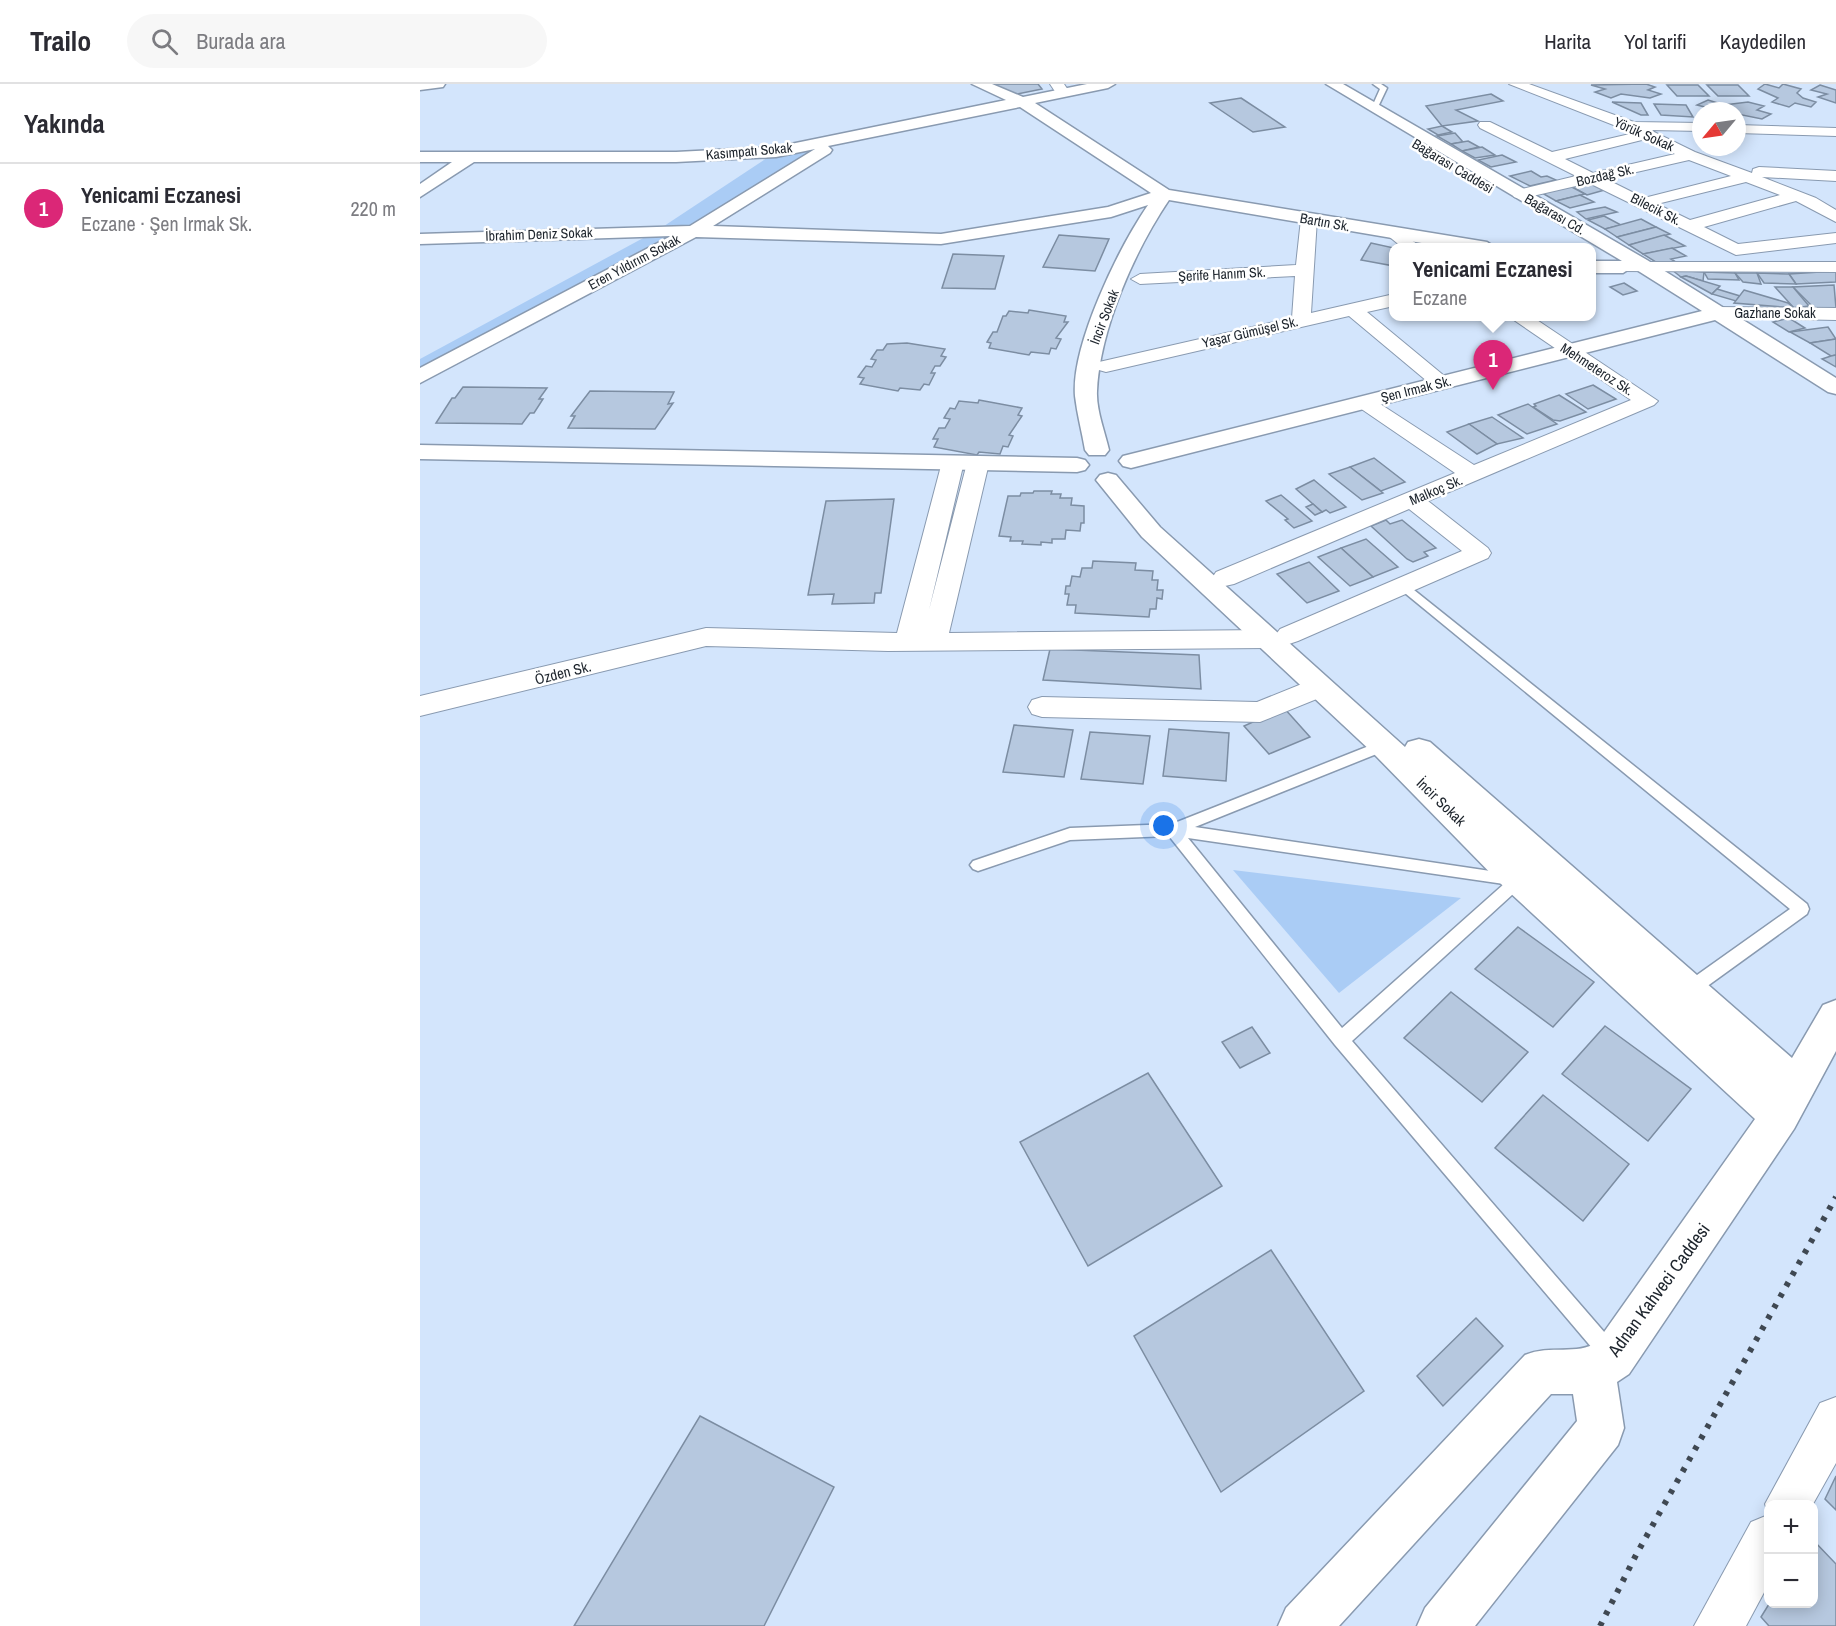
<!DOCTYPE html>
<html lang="tr">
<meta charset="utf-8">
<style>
body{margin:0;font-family:"Archivo Narrow",sans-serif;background:#f7f7f7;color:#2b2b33}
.controls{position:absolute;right:18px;bottom:18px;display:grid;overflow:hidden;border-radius:12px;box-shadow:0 3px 15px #0003}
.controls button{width:54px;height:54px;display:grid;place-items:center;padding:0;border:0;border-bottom:2px solid #e1e1e2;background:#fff;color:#2b2b33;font:30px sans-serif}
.compass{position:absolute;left:1272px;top:18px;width:54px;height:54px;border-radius:50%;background:#fff;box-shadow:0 3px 15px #0003;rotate:241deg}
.you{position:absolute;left:744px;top:742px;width:21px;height:21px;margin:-15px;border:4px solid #fff;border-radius:50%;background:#1a73e8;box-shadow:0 0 0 9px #1a73e833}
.badge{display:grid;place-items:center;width:39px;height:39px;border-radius:50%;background:#db2777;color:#fff;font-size:20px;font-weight:700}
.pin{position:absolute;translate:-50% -50px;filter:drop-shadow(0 2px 3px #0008)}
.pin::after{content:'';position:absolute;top:32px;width:21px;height:18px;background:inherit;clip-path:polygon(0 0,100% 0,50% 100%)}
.popup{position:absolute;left:969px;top:159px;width:207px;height:78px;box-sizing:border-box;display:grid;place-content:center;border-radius:12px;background:#fff;filter:drop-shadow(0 2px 4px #0005);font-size:20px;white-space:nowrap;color:#7c7c81}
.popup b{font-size:22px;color:#2b2b33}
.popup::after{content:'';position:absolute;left:50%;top:100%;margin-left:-12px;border:12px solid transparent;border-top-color:#fff}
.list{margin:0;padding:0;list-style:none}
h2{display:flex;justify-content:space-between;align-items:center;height:78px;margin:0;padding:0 24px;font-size:26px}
h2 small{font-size:20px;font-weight:400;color:#7c7c81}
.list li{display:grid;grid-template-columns:39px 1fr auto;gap:18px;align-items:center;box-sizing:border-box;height:90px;padding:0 24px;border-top:2px solid #e1e1e2}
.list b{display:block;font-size:22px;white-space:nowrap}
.list p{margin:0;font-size:20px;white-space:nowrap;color:#7c7c81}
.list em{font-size:20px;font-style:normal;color:#7c7c81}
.icon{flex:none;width:33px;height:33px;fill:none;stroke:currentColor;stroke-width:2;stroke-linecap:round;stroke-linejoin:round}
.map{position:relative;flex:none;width:1416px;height:1542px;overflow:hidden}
header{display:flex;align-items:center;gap:36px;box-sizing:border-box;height:84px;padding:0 30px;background:#fff;border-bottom:2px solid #e1e1e2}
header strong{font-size:28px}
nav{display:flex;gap:33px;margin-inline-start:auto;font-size:21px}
.search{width:420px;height:54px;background:#f7f7f7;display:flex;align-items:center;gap:15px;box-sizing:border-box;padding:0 21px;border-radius:33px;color:#7c7c81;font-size:22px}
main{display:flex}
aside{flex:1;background:#fff}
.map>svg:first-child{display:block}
.green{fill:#aaccf5}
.building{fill:#b6c8df;stroke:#7c8da2;stroke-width:1.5}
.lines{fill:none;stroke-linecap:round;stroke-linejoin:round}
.lane-casing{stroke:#899ab0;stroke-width:3}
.street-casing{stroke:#899ab0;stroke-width:2}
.secondary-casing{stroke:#899ab0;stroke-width:3}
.lane{fill:#fff;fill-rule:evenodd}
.street{fill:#fff;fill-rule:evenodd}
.secondary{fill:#fff;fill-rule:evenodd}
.rail{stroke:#3f4852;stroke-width:6;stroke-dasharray:4.5 8;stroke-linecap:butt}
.labels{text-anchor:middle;stroke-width:5;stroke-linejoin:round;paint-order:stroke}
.far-street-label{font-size:14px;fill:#1d242c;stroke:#fff}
.street-label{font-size:15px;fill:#1d242c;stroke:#fff}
.near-street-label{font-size:18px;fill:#1d242c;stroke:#fff}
</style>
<header>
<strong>Trailo</strong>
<div class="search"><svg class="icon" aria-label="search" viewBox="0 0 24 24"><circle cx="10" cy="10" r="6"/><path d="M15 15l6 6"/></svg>Burada ara</div>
<nav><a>Harita</a><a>Yol tarifi</a><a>Kaydedilen</a></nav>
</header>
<main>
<aside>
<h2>Yakında<small></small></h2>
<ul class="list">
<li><span class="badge">1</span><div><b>Yenicami Eczanesi</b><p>Eczane · Şen Irmak Sk.</p></div><em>220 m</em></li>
</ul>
</aside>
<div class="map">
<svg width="1416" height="1542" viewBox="0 0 1416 1542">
<rect width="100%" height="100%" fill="#d3e5fc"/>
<!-- green -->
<g class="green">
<path d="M 423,55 L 275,146 L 0,293 L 0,275 L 238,146 L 356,68 Z"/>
<path d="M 813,786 L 1041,814 L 919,909 Z"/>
</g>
<!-- building -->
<g class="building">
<path d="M 569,0 L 618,0 L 622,5 L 592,11 Z"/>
<path d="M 1226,0 L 1235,3 L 1228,6 L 1241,10 L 1230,14 L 1201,10 L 1191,14 L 1175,8 L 1185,5 L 1171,1 Z"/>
<path d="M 1345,0 L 1359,4 L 1363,0 L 1381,5 L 1377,9 L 1383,14 L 1396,18 L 1391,23 L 1375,19 L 1369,23 L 1352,18 L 1358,14 L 1338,5 Z"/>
<path d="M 1247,1 L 1278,1 L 1289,12 L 1257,12 Z"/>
<path d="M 1287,1 L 1318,1 L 1329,12 L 1298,12 Z"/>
<path d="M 1400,1 L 1416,6 L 1416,19 L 1398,13 L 1407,10 L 1391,6 Z"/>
<path d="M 1071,10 L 1083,17 L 1036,26 L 1058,37 L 1022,42 L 1006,22 Z"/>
<path d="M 821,14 L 865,43 L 833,48 L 790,19 Z"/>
<path d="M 1288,16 L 1304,21 L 1328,18 L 1344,22 L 1337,26 L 1351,30 L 1342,35 L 1317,30 L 1317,27 L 1287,27 L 1293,25 L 1277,21 Z"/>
<path d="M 1192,18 L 1221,19 L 1228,31 L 1221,31 Z"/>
<path d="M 1234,20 L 1266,21 L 1273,33 L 1241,31 Z"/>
<path d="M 1022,42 L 1032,48 L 1018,51 L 1008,45 Z"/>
<path d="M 1035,49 L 1043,58 L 1031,60 L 1017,52 Z"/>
<path d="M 1048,57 L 1059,63 L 1042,67 L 1031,60 Z"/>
<path d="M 1062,63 L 1075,71 L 1055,74 L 1042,67 Z"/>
<path d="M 1082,71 L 1096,78 L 1071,83 L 1058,76 Z"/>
<path d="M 1111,87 L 1121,93 L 1127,92 L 1136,96 L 1110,102 L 1090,92 Z"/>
<path d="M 1170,97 L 1188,105 L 1167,111 L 1150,102 Z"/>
<path d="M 1150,102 L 1165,110 L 1136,117 L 1122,109 Z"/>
<path d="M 1160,111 L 1174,118 L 1150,124 L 1136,117 Z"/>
<path d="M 1185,123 L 1197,128 L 1166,135 L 1157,128 Z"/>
<path d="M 1184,132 L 1201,141 L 1185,145 L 1168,136 Z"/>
<path d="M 1221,135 L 1236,143 L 1197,153 L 1185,145 Z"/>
<path d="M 1236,143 L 1250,150 L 1209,161 L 1197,153 Z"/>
<path d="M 639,151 L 689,155 L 675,187 L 623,183 Z"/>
<path d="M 1244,151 L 1265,162 L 1223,170 L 1209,161 Z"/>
<path d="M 951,159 L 974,164 L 974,182 L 941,176 Z"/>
<path d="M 1252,164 L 1266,172 L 1251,175 L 1259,180 L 1239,180 L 1223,170 Z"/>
<path d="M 533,170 L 584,172 L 575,205 L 522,204 Z"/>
<path d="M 1252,186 L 1284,188 L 1283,197 L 1266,192 L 1261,193 Z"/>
<path d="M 1416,187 L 1416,198 L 1376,200 L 1369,190 Z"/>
<path d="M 1284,188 L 1315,189 L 1319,196 L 1288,195 Z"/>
<path d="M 1315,189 L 1337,189 L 1341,200 L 1323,198 Z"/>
<path d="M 1337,189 L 1369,190 L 1376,200 L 1344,199 Z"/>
<path d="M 1266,192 L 1300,202 L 1292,210 L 1261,193 Z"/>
<path d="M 1204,199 L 1217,207 L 1203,211 L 1190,203 Z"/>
<path d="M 1414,201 L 1416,224 L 1394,224 L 1373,203 Z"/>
<path d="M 1355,203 L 1373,203 L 1389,222 L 1374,224 Z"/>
<path d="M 1297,205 L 1320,212 L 1316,217 L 1292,210 Z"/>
<path d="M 1324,206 L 1368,219 L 1374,224 L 1314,219 Z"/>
<path d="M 609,226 L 646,232 L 644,238 L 648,238 L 636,254 L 641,255 L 636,265 L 631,264 L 629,270 L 611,268 L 609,271 L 569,264 L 571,259 L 567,258 L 573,248 L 577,248 L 583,232 L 586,232 L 589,227 L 608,229 Z"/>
<path d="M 1369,234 L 1385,244 L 1369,248 L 1353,238 Z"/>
<path d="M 1408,243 L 1416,255 L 1390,259 L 1370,248 Z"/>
<path d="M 1416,255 L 1416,271 L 1411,272 L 1390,259 Z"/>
<path d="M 487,259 L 525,265 L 521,272 L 526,273 L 520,282 L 515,282 L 511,289 L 515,289 L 509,301 L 504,300 L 500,306 L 480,304 L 478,307 L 440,300 L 444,294 L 438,293 L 446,282 L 452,283 L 456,276 L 451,275 L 457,266 L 463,266 L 467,260 Z"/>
<path d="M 1416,271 L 1416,283 L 1402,275 L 1411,272 Z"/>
<path d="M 1173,301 L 1196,315 L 1168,325 L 1146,310 Z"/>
<path d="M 43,303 L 127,304 L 119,315 L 123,315 L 114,329 L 110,329 L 102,340 L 16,339 L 32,314 L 35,314 Z"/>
<path d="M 170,307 L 254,308 L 248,320 L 253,319 L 235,345 L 148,344 L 155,332 L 151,332 Z"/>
<path d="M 1139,311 L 1166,328 L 1140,337 L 1133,336 L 1113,323 L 1116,322 L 1114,320 Z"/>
<path d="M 559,316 L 602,324 L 598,331 L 602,332 L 589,351 L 593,352 L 588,363 L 583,362 L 580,370 L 559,368 L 557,371 L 514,363 L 518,355 L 513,355 L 519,344 L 525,344 L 530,335 L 524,334 L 530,324 L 535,325 L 539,317 L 558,319 Z"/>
<path d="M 1108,320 L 1137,340 L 1107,350 L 1078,331 Z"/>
<path d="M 1072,333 L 1103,354 L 1077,360 L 1049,340 Z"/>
<path d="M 1049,340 L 1077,360 L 1057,370 L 1027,348 Z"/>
<path d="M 954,374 L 985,398 L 961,407 L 930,383 Z"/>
<path d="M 930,383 L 963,409 L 942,416 L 909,390 Z"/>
<path d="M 894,396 L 926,423 L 910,429 L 906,426 L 902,428 L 876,405 Z"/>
<path d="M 614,407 L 632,407 L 631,410 L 641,410 L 640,414 L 652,414 L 651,421 L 664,422 L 664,439 L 661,439 L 660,447 L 646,446 L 645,455 L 632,455 L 632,459 L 621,458 L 621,461 L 602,460 L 603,457 L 590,457 L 591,453 L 579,452 L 588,412 L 600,412 L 601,409 L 613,409 Z"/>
<path d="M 861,411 L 892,437 L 874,444 L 865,436 L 868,435 L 846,417 Z"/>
<path d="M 474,415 L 461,509 L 455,509 L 454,519 L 412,520 L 414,510 L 388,511 L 406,417 Z"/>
<path d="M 893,420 L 902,428 L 895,431 L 886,423 Z"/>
<path d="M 966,436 L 970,440 L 982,436 L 1016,464 L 1004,468 L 1008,472 L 993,478 L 987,475 L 951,442 Z"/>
<path d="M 946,455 L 978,483 L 953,493 L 921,464 Z"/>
<path d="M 921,464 L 953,493 L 930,502 L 898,473 Z"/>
<path d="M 673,477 L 716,479 L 715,486 L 733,487 L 732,496 L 738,496 L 737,506 L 743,506 L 742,515 L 737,514 L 736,525 L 730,525 L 729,533 L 655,529 L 656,521 L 647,521 L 649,510 L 645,510 L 646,502 L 650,502 L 652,492 L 660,493 L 662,484 L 672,484 Z"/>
<path d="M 889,478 L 919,507 L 887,519 L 857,490 Z"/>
<path d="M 630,565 L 779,571 L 781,605 L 623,596 Z"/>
<path d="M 864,624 L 890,653 L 849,670 L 824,642 Z"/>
<path d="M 594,641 L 653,646 L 644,693 L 583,688 Z"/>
<path d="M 749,645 L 809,649 L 806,697 L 743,692 Z"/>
<path d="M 670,648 L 730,652 L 723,700 L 661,695 Z"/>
<path d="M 1098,843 L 1174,898 L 1133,943 L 1055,885 Z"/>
<path d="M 1031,908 L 1108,968 L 1062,1018 L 984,954 Z"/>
<path d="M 1185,942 L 1271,1005 L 1228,1057 L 1142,990 Z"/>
<path d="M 832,943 L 850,969 L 820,984 L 802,958 Z"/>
<path d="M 728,989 L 802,1102 L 668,1182 L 600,1058 Z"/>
<path d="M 1123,1011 L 1209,1080 L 1163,1137 L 1075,1064 Z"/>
<path d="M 851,1166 L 944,1307 L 801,1408 L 714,1252 Z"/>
<path d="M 1056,1234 L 1083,1262 L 1023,1322 L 997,1292 Z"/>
<path d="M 280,1332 L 414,1403 L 344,1542 L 154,1542 Z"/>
<path d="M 1416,1392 L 1416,1426 L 1405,1415 Z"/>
<path d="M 1394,1457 L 1416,1480 L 1416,1542 L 1349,1542 L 1341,1533 L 1349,1520 L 1394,1520 Z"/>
</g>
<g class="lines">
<!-- lane casing -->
<g class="lane-casing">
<g id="lane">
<path d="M 953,0 L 961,0 L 967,4 L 957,25 L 954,27 L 951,25 L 960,5 Z"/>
<path d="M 984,498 L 1387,820 L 1389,825 L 1387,830 L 1275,911 L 1269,913 L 1263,911 L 1261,906 L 1263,901 L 1370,825 L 980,505 L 980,499 Z"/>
<path d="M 964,656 L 971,661 L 969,665 L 775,743 L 1104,792 L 1107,796 L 1104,800 L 932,957 L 1198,1264 L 1201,1271 L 1198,1278 L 1191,1281 L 1184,1278 L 915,961 L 749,752 L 650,756 L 558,787 L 553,785 L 550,781 L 553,777 L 650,744 L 752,740 ZM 768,754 L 1084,800 L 922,944 Z"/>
</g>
</g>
<!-- street casing -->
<g class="street-casing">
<g id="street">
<path d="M 630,0 L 644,0 L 650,9 L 648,12 L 638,12 Z"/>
<path d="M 1089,0 L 1109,0 L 1214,38 L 1281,39 L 1281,47 L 1230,46 L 1275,68 L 1332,89 L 1333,85 L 1339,83 L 1416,87 L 1416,97 L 1342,93 L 1396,114 L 1416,126 L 1416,138 L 1376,117 L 1284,143 L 1318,160 L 1416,149 L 1416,159 L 1316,171 L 1169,99 L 1100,115 L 1094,113 L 1092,110 L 1094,107 L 1156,92 L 1060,44 L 1058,41 L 1060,38 L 1070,38 L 1132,68 L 1214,49 ZM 1226,55 L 1255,70 L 1173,89 L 1145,75 ZM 1269,76 L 1311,92 L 1224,114 L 1186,95 ZM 1326,98 L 1360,111 L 1270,136 L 1237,120 Z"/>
<path d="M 1317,41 L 1416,44 L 1416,52 L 1317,49 Z"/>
<path d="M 889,130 L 897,135 L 891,229 L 974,210 L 974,222 L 947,228 L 1028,295 L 1031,299 L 1028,303 L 1014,303 L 929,232 L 686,288 L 679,286 L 676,282 L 679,278 L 872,234 L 875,192 L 720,200 L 711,195 L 720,190 L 876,181 L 881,135 Z"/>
<path d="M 975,145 L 1003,164 L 983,164 L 966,150 Z"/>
<path d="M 1203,178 L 1416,178 L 1416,188 L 1197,187 L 1194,183 L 1197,179 Z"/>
<path d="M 1294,223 L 1416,224 L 1416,236 L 1287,233 L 1284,229 L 1287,225 Z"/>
<path d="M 1088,232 L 1111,232 L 1238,317 L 1234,321 L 1008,417 L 1068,464 L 1071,469 L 1068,474 L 878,557 L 869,560 L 860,557 L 857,561 L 848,564 L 468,567 L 286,562 L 0,632 L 0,612 L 286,544 L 477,549 L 522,378 L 525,373 L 541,373 L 544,378 L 509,526 L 547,379 L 550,374 L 566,374 L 569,379 L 529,549 L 848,546 L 857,549 L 860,545 L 1042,467 L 989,425 L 814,500 L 805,502 L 796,500 L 792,494 L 796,488 L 1035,389 L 937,322 L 933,318 L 937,314 L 951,314 L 1054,381 L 1211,316 Z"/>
<path d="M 899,593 L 909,596 L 913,603 L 909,610 L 840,638 L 622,633 L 612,630 L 608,623 L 612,616 L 622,613 L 837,618 Z"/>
<path d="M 1416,1313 L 1416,1379 L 1393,1420 L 1348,1420 L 1348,1429 L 1345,1420 L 1400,1319 Z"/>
<path d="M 1348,1431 L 1348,1501 L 1326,1542 L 1274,1542 L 1331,1438 Z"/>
</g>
</g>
<!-- secondary casing -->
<g class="secondary-casing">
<g id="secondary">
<path d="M 0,0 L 25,0 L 23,3 L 0,6 Z"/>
<path d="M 552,0 L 572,0 L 603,13 L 667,0 L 695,0 L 688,4 L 615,19 L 749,106 L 1067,158 L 1076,164 L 1031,164 L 749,116 C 714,168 680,245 677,307 C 676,326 685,348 689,366 L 685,371 L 669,371 L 665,366 C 662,348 657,330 655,312 C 651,261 699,163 728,121 L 691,133 L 521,160 L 276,153 L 0,299 L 0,284 L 251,152 L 0,160 L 0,150 L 270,142 L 395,65 L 356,73 L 256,78 L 54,78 L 0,113 L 0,100 L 32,78 L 0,78 L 0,68 L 256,68 L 356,63 L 586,16 ZM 600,23 L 731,109 L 688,123 L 521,150 L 293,142 L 410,69 L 412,66 L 408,62 Z"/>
<path d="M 906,0 L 923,0 L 1227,176 L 1416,294 L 1416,310 L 1408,308 L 1295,236 L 711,384 L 703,382 L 699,377 L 703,372 L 1282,227 L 1212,183 L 1203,189 L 1172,189 L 1172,177 L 1202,177 Z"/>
<path d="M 0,361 L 657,374 L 665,376 L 669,381 L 665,386 L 657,388 L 0,375 Z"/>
<path d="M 688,389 L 696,391 L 740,443 L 985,663 L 988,658 L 999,655 L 1010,658 L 1372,974 L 1403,921 L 1416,916 L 1416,967 L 1374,1045 L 1209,1290 L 1197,1298 L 1204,1344 L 1198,1361 L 1055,1542 L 997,1542 L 1005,1524 L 1157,1337 L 1153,1310 L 1131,1310 L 919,1542 L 858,1542 L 866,1524 L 1105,1271 C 1131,1260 1157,1272 1177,1258 L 1335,1035 L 1087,806 L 953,669 L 722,453 L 676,396 L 680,391 Z"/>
</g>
</g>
<!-- lane -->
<use href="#lane" class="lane"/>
<!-- street -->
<use href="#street" class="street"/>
<!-- secondary -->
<use href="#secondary" class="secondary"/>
<!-- rail -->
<path class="rail" d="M 1180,1542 L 1216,1471 L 1416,1113"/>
</g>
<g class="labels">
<!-- far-street labels -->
<g class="far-street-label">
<text transform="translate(1224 50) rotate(24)" y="5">Yörük Sokak</text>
<text transform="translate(329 67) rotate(-5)" y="5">Kasımpatı Sokak</text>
<text transform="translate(1033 82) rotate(31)" y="5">Bağarası Caddesi</text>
<text transform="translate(1185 91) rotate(-13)" y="5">Bozdağ Sk.</text>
<text transform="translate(1236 125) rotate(27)" y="5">Bilecik Sk.</text>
<text transform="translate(1135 130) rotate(30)" y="5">Bağarası Cd.</text>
<text transform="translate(905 138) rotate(10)" y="5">Bartın Sk.</text>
<text transform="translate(119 150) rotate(-2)" y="5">İbrahim Deniz Sokak</text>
<text transform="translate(214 178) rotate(-28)" y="5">Eren Yıldırım Sokak</text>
<text transform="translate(802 190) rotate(-3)" y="5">Şerife Hanım Sk.</text>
<text x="1355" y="234">Gazhane Sokak</text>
<text transform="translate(684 233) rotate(-69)" y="5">İncir Sokak</text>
<text transform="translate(830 248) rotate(-13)" y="5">Yaşar Gümüşel Sk.</text>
<text transform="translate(1177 285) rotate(33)" y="5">Mehmeteroz Sk.</text>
<text transform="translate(996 305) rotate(-14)" y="5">Şen Irmak Sk.</text>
<text transform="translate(1016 406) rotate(-23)" y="5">Malkoç Sk.</text>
</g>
<!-- street labels -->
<g class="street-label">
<text transform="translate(143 589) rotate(-14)" y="5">Özden Sk.</text>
<text transform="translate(1021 718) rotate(44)" y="5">İncir Sokak</text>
</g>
<!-- near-street labels -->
<g class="near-street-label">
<text transform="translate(1239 1206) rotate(-54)" y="6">Adnan Kahveci Caddesi</text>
</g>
</g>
</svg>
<div class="controls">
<button>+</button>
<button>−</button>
</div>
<svg class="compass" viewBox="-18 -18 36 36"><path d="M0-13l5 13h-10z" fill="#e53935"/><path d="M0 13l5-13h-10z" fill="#7c7c81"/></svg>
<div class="you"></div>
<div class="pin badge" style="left:1073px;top:306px">1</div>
<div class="popup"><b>Yenicami Eczanesi</b>Eczane</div>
</div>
</main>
